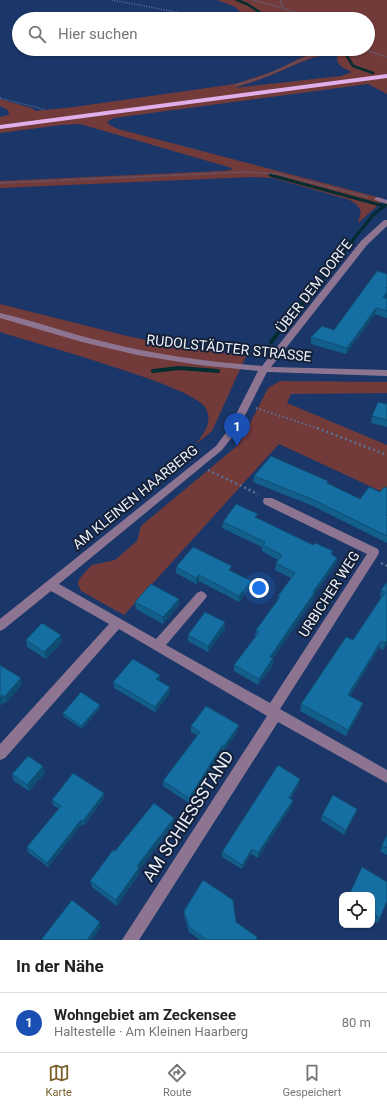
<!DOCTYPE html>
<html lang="de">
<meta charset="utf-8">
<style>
body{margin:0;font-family:Roboto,sans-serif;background:#f6f6f6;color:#222}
.controls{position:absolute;right:12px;bottom:12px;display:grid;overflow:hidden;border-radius:8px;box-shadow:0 1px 3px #0004}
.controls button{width:36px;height:36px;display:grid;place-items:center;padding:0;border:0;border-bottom:1px solid #e0e0e0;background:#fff;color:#222;font:20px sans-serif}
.you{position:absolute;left:259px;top:588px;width:14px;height:14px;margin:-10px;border:3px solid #fff;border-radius:50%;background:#1a73e8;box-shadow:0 0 0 6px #1a73e833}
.badge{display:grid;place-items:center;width:26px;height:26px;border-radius:50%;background:#7a602b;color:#fff;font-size:13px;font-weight:700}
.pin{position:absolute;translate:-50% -33px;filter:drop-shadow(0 1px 2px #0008)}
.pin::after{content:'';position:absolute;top:21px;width:14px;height:12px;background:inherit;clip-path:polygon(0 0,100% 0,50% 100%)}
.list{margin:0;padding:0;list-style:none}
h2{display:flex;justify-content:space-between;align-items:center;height:52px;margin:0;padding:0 16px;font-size:17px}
h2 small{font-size:13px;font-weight:400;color:#767676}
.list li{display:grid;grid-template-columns:26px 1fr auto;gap:12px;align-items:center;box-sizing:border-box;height:60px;padding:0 16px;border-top:1px solid #e0e0e0}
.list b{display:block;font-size:15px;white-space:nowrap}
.list p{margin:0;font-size:13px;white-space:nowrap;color:#767676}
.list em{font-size:13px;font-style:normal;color:#767676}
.icon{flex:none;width:22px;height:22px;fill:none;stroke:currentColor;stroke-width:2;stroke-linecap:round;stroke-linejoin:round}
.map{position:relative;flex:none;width:387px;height:940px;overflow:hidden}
.search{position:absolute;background:#fff;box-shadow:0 1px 3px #0004;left:12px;right:12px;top:12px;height:44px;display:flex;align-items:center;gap:10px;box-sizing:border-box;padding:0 14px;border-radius:22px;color:#767676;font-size:15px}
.sheet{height:112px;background:#fff}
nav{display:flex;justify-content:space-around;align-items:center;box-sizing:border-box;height:56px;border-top:1px solid #e0e0e0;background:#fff;font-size:11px;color:#767676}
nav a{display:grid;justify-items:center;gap:2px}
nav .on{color:#7a602b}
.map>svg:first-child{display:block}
.green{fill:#733a3a;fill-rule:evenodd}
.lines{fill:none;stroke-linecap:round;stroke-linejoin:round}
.stream-far2{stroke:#012d30;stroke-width:2.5}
.stream-far1{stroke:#012d30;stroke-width:3}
.stream{stroke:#012d30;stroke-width:4}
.path-far2{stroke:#5c7195;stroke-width:1.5;stroke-dasharray:1 1.5;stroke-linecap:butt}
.path-far1{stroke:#5c7195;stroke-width:2;stroke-dasharray:1.5 2.5;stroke-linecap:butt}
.path{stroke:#5c7195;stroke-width:2.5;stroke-dasharray:2 3;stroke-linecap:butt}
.minor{fill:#8d7591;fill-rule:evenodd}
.major{fill:#e0afe9;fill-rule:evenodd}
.wall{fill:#135f8c}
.shaded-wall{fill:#0f4e72}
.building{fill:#166fa3;stroke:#0f4e72}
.labels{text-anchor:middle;stroke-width:4;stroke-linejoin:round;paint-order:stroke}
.street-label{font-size:14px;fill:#eff3f9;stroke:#132037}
.near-street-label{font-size:17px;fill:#eff3f9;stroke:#132037}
</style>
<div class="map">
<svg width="387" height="940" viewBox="0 0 387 940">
<rect width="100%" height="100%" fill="#1b3769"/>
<!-- green -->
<g class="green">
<path d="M 217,0 L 387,0 L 387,94 L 368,84 L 114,118 L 107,122 L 110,125 L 118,129 L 385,199 L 358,223 L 361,211 L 357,205 L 350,200 L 273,178 L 252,177 L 0,188 L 0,181 L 221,171 L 231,170 L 232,168 L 80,124 L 61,125 L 0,133 L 0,117 L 5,116 L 9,114 L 8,110 L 0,106 L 0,99 L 31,108 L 35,110 L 35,111 L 74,107 L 235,84 L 274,71 L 305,56 L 337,50 L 331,49 L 368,49 L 368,19 L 239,19 L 243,15 L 235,7 ZM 337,53 C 336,66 342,67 352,72 L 341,76 L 235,88 C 249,83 263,79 276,73 C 298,64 313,55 337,53 Z"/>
<path d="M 0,304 L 127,336 L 177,346 L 246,356 L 212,431 L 195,445 C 204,434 214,421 205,407 C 191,385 33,343 0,332 Z"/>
<path d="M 280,381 L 387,382 L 387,393 L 291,394 L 287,403 L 387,445 L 387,494 L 279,444 L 124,615 L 81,591 L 78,584 L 79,579 L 92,565 L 115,560 L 137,541 L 141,526 L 237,446 L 242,439 L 268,388 Z"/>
</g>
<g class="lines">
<!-- stream-far2 -->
<g class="stream-far2">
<path d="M 237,0 L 247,4 L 270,19"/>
<path d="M 345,53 L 353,66 L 373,73"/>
</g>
<!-- stream-far1 -->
<g class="stream-far1">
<path d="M 270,175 L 384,206"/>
<path d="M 344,251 L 374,214 L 386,205"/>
</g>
<!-- stream -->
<g class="stream">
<path d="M 271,342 L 345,250"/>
<path d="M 153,371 L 179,368 L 218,371"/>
</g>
<!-- path-far2 -->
<g class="path-far2">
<path d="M 112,0 L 213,19"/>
<path d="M 253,0 L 289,10 L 311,19"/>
<path d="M 281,0 L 280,2 L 284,7"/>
<path d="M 326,49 L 334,51"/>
<path d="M 363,49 L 387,57"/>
<path d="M 236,85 L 260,78 L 313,55 L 364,50"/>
<path d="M 0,98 L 46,110"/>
<path d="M 0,183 L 246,172 L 278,174 L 368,197"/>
</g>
<!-- path-far1 -->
<path class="path-far1" d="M 256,408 L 320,429"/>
<!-- path -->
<g class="path">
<path d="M 317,428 L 387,455"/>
<path d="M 208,470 L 258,494"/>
<path d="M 381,563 L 387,566"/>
</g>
<!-- minor -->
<g class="minor">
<path d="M 377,197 L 387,200 L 387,204 L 375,200 L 374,199 Z"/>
<path d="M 384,220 L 387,220 L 387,226 L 367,245 L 271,367 L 387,370 L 387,376 L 267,372 L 237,431 L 222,450 L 59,584 L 156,639 L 197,593 L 201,591 L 205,593 L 207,596 L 205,599 L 166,645 L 270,703 L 367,554 L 264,504 L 263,501 L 264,498 L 272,498 L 378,549 L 379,552 L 378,555 L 280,709 L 387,770 L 387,783 L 278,722 L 139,940 L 122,940 L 267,716 L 119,629 L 5,758 L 0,760 L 0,744 L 109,624 L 51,591 L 4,629 L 0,631 L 0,619 L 216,446 L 228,430 L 258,371 L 199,365 L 137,355 L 82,342 L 0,318 L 0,313 C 35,321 70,334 105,342 C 157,355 209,362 262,366 L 361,241 Z"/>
</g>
<!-- major -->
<path class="major" d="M 387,74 L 387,78 L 0,129 L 0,125 Z"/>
</g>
<!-- wall -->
<g class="wall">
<path d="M 387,274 L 387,297 L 386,298 L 387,299 L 387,318 L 375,314 L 346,354 L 311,344 L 311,337 L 334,330 Z"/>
<path d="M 387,404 L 387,427 L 371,423 L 372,416 Z"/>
<path d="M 254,476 L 328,484 L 360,499 L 380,492 L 387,488 L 387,543 L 313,506 L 253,482 Z"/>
<path d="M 257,518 L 337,558 L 336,564 L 314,595 L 313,600 L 273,658 L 273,665 L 258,685 L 234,671 L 234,665 L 256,636 L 255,636 L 256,630 L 278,599 L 278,596 L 291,578 L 275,570 L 276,563 L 278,560 L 262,551 L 262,547 L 222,528 L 223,522 Z"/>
<path d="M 176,567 L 232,571 L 250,587 L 239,602 L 199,581 L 196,584 L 176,573 Z"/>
<path d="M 387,582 L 387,644 L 383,650 L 379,648 L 350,696 L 361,710 L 346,736 L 300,711 L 301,704 L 353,640 L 381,598 L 380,597 L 381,590 Z"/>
<path d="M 179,599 L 179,605 L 163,624 L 136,609 L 135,602 Z"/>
<path d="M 225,629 L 208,652 L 188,641 L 188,635 Z"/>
<path d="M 26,640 L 62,642 L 46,659 L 27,647 Z"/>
<path d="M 0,665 L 22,684 L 6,703 L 4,702 L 0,706 Z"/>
<path d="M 160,681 L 170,693 L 155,712 L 114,688 L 113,682 Z"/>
<path d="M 100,705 L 100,708 L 82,729 L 63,716 L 63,713 Z"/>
<path d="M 191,726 L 238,730 L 224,751 L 223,750 L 216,760 L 189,803 L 163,786 L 163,781 L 197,735 L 191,732 Z"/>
<path d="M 43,766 L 45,773 L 29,791 L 14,781 L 12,774 Z"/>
<path d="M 299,784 L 291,799 L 292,805 L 258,858 L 251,854 L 242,869 L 222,857 L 222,852 Z"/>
<path d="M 104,793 L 104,798 L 84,825 L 82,824 L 48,867 L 28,852 L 27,847 L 59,809 L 53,805 L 52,800 Z"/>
<path d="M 357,809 L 355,815 L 344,835 L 321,820 L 322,815 Z"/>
<path d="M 174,824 L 139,870 L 139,874 L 117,906 L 92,887 L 90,881 L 115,851 Z"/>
<path d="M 387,835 L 387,855 L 380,851 Z"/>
<path d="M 372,895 L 387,901 L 378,923 L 372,920 Z"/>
<path d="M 184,911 L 236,922 L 257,937 L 257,940 L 200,940 L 189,932 L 184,916 Z"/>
</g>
<!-- shaded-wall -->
<g class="shaded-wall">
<path d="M 387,292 L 387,297 L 382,304 L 383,297 Z"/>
<path d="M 376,308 L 375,314 L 346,354 L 347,348 Z"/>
<path d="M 337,558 L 336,564 L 314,595 L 313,600 L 270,663 L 270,657 L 313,592 Z"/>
<path d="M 199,575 L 199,581 L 196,584 L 196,578 Z"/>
<path d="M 251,581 L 250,587 L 239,602 L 239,596 Z"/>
<path d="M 179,599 L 179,605 L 163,624 L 163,617 Z"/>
<path d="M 225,622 L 225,629 L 208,652 L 208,646 Z"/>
<path d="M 61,635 L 62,642 L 46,659 L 44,652 Z"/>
<path d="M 387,640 L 387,644 L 383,650 L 385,643 Z"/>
<path d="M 381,641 L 379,648 L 346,702 L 348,695 Z"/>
<path d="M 273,658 L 273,665 L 258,685 L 259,679 Z"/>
<path d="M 160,675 L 160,681 L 157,685 L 156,679 Z"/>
<path d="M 21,678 L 22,684 L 6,703 L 4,697 Z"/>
<path d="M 170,687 L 170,693 L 155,712 L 155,707 Z"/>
<path d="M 2,695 L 4,702 L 0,706 L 0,697 Z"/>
<path d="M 363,703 L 361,710 L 346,736 L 348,730 Z"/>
<path d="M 100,705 L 100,708 L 82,729 L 81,726 Z"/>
<path d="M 239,725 L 238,730 L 224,751 L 224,746 Z"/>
<path d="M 223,745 L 223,750 L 189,803 L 189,798 Z"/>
<path d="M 43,766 L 45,773 L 29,791 L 27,785 Z"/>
<path d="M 300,779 L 299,784 L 288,803 L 289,798 Z"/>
<path d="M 104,793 L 104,798 L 84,825 L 83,821 Z"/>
<path d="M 293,800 L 292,805 L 258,858 L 258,853 Z"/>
<path d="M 357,809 L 355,815 L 344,835 L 346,830 Z"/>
<path d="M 174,818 L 174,824 L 139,870 L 139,874 L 117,906 L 116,900 L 137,866 Z"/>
<path d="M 81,820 L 82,824 L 48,867 L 47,863 Z"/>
<path d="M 252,849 L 251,854 L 242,869 L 242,865 Z"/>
<path d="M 100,922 L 101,928 L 92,940 L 87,940 Z"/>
</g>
<!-- building -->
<g class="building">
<path d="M 377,271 L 387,274 L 387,287 L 386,288 L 387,288 L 387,292 L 383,297 L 387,299 L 387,311 L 376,308 L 347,348 L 311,337 L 322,326 L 334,330 Z"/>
<path d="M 378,402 L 387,404 L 387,420 L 372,416 Z"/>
<path d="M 271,456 L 328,481 L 327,483 L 360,499 L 369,487 L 380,492 L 384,487 L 387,488 L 387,514 L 386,515 L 387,516 L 387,536 L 314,500 L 254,476 Z"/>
<path d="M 236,504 L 258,514 L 255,517 L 313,545 L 315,543 L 333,551 L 331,554 L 337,558 L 313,592 L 314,593 L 270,657 L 273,658 L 259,679 L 234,665 L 259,632 L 256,630 L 280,597 L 278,596 L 295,573 L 276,563 L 282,555 L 263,545 L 265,542 L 223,522 Z"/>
<path d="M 193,547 L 232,566 L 229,570 L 251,581 L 239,596 L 199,575 L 196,578 L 176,567 Z"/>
<path d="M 387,582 L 387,640 L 385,643 L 381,641 L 348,695 L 363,703 L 348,730 L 301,704 L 346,637 L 353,640 L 385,592 L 381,590 Z"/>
<path d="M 151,584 L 179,599 L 163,617 L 135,602 Z"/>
<path d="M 205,612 L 225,622 L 208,646 L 188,635 Z"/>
<path d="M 42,623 L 61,635 L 44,652 L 26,640 Z"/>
<path d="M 133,659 L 160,675 L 156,679 L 170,687 L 155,707 L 113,682 Z"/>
<path d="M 0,665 L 21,678 L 4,697 L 2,695 L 0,697 Z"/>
<path d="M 81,692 L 100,705 L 81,726 L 63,713 Z"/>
<path d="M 206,706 L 239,725 L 224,746 L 223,745 L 216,755 L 189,798 L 163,781 L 200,732 L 191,726 Z"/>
<path d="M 28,756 L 43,766 L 27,785 L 12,774 Z"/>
<path d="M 278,765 L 300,779 L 289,798 L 293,800 L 258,853 L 252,849 L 242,865 L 222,852 Z"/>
<path d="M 73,773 L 104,793 L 83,821 L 81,820 L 47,863 L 27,847 L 61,806 L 52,800 Z"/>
<path d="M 333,795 L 357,809 L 346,830 L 322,815 Z"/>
<path d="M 154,803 L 174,818 L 137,866 L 139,868 L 116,900 L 90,881 L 113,850 L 115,851 Z"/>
<path d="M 387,835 L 387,848 L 382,845 Z"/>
<path d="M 362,867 L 387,882 L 387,901 L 380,918 L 372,913 L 372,895 L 349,895 Z"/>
<path d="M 203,880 L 233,900 L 236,922 L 257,937 L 256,940 L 207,940 L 189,927 L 184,911 Z"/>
<path d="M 72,900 L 100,922 L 87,940 L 41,940 Z"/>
</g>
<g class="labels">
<!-- street labels -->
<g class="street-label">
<text transform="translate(314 286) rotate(-52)" y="5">ÜBER DEM DORFE</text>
<text transform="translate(229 348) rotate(6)" y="5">RUDOLSTÄDTER STRASSE</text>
<text transform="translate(135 497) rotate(-39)" y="5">AM KLEINEN HAARBERG</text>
<text transform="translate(329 594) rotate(-57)" y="5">URBICHER WEG</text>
</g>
<!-- near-street labels -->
<g class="near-street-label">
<text transform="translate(188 816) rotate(-57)" y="6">AM SCHIESSSTAND</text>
</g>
</g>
</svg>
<div class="controls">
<button><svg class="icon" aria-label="locate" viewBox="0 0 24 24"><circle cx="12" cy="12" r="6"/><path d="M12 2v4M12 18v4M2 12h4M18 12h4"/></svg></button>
</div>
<div class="you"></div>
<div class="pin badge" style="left:237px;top:446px;background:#1a4fb4">1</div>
<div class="search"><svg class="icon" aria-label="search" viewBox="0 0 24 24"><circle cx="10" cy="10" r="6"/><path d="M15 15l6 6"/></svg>Hier suchen</div>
</div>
<section class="sheet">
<h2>In der Nähe<small></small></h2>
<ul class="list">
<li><span class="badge" style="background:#1a4fb4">1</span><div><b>Wohngebiet am Zeckensee</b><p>Haltestelle · Am Kleinen Haarberg</p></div><em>80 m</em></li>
</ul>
</section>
<nav>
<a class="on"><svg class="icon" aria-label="map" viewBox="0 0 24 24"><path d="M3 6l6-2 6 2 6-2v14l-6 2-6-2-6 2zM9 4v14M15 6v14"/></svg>Karte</a>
<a><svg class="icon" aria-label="directions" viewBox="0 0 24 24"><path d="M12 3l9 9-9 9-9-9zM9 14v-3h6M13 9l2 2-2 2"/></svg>Route</a>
<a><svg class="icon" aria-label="saved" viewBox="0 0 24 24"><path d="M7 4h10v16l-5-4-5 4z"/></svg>Gespeichert</a>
</nav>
